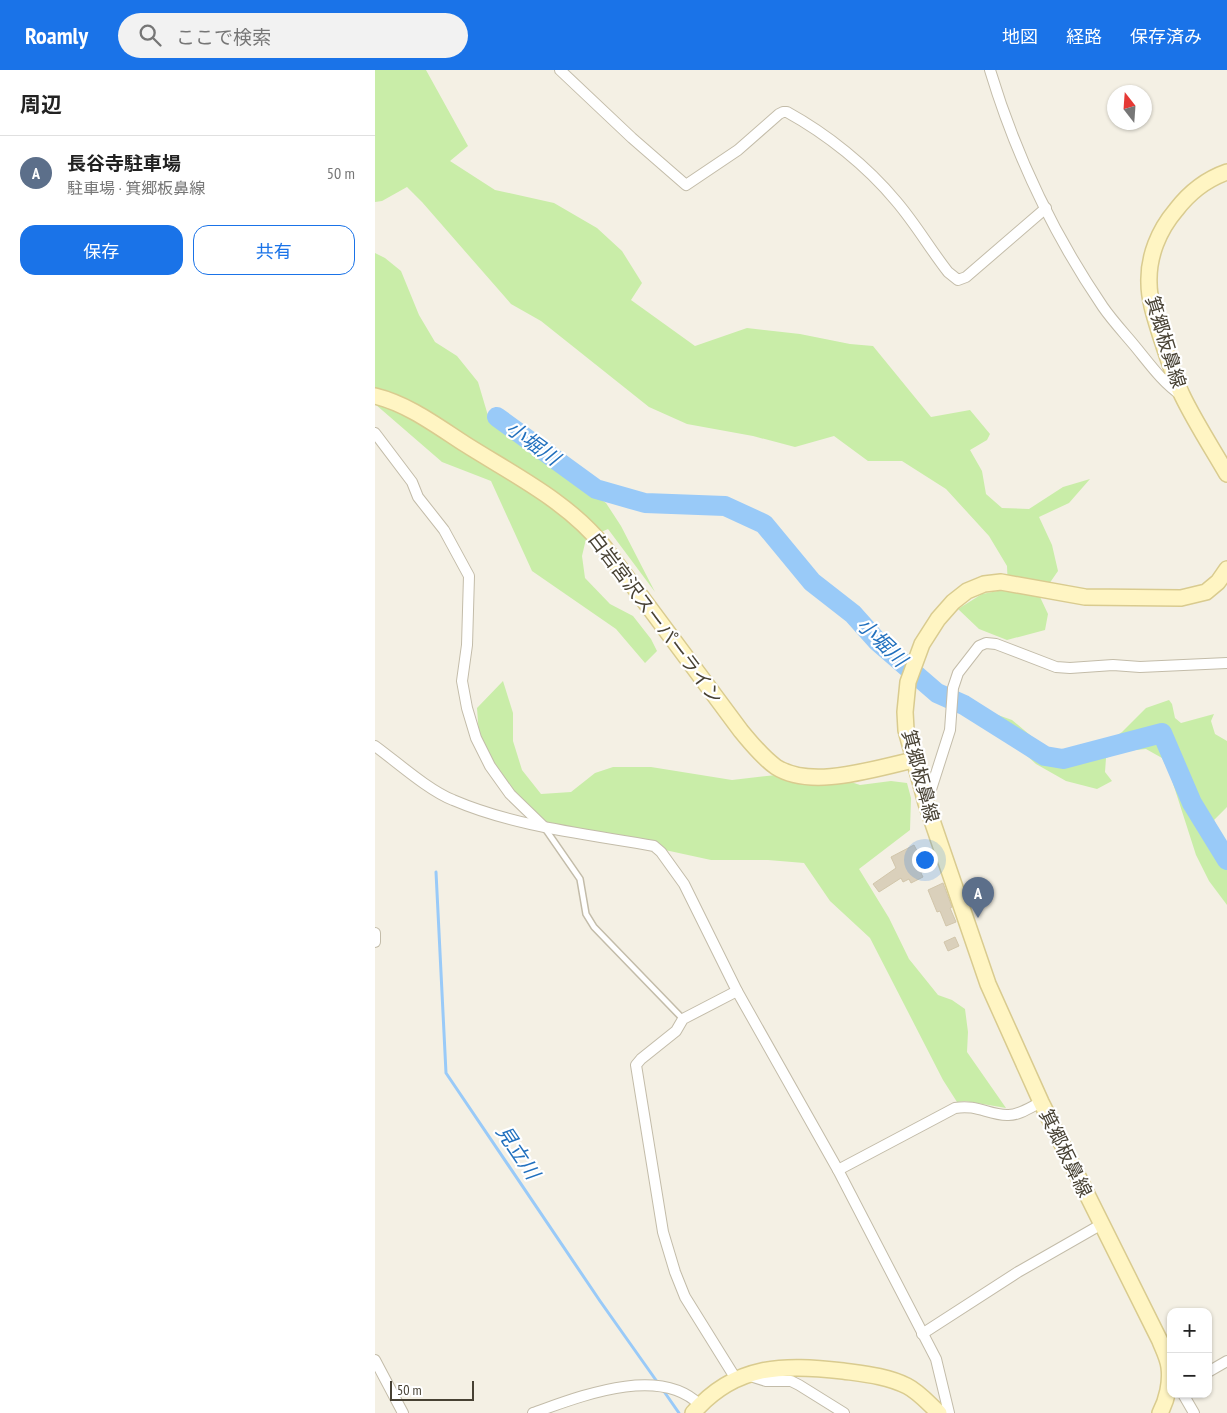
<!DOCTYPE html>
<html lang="ja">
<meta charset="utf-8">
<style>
body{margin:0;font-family:"PT Sans Narrow","Noto Sans JP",sans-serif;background:#f2f2f2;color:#222}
.controls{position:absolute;right:15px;bottom:15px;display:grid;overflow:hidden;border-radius:10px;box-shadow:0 1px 4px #0004}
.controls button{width:45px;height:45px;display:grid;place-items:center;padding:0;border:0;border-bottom:1px solid #e0e0e0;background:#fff;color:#222;font:25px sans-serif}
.compass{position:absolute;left:732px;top:15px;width:45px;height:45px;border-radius:50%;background:#fff;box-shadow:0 1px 4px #0004;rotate:343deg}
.scale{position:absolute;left:15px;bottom:12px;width:84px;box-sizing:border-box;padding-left:5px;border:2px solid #474133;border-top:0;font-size:14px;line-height:18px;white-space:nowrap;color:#474133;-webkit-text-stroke:4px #fff;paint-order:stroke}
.you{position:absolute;left:549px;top:789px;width:18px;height:18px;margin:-12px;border:4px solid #fff;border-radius:50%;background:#1a73e8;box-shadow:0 0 0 8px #1a73e833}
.badge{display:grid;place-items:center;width:32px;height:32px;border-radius:50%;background:#1a73e8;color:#fff;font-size:16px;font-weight:700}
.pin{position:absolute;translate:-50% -41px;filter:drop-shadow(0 1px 2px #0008)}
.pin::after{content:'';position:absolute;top:26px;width:18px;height:15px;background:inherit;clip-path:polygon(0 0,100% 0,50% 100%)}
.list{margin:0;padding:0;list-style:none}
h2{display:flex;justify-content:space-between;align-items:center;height:65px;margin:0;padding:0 20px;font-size:21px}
h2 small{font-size:16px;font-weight:400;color:#767676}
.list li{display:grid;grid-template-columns:32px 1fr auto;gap:15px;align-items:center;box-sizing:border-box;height:75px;padding:0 20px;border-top:1px solid #e0e0e0}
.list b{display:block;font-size:19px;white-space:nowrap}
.list p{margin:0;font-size:16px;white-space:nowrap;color:#767676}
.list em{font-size:16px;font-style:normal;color:#767676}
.actions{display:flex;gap:10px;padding:15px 20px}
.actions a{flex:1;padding:11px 0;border:1px solid #1a73e8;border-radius:15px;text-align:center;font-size:18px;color:#1a73e8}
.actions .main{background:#1a73e8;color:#fff}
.icon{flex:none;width:28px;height:28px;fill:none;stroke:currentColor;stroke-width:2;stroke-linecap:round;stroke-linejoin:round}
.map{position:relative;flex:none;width:852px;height:1343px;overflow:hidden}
header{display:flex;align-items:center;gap:30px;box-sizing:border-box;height:70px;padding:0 25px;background:#1a73e8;color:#fff}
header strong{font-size:24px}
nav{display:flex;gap:28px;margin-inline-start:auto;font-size:18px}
.search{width:350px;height:45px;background:#f2f2f2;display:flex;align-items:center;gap:12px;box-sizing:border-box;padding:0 18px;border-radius:28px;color:#767676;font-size:19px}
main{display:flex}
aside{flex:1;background:#fff}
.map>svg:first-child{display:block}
.green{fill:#c9eda8}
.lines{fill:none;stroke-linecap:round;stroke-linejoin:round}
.stream{stroke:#99caf8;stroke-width:3}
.river{stroke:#99caf8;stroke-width:20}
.building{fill:#dad0bb;stroke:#d2c6ab}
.lane-casing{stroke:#c3bca9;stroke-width:8}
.street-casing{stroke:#c3bca9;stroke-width:12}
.secondary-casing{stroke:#d9cb8f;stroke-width:18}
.lane{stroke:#fff;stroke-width:5}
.street{stroke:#fff;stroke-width:10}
.secondary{stroke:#fff5c3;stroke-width:15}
.labels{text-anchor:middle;stroke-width:4.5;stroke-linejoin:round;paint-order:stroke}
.street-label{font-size:19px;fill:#474133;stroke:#fff}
.water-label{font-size:20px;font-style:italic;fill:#2170be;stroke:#fff}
</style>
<header>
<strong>Roamly</strong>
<div class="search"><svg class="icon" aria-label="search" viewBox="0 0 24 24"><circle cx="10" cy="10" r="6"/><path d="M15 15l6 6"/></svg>ここで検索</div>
<nav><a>地図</a><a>経路</a><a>保存済み</a></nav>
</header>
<main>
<aside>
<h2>周辺<small></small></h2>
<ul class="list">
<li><span class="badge" style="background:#5c6f8a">A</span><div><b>長谷寺駐車場</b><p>駐車場 · 箕郷板鼻線</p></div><em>50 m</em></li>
</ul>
<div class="actions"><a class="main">保存</a><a>共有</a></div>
</aside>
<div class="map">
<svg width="852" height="1343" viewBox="0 0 852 1343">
<rect width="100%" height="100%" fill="#f4f0e4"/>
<!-- green -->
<g class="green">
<path d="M 0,0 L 51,0 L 93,76 L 75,91 L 120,120 L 179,133 L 222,158 L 247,181 L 267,213 L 256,230 L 320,276 L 372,258 L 425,264 L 475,274 L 498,276 L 556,347 L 595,340 L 615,364 L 612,370 L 595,380 L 607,401 L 611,424 L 627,438 L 654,439 L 688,417 L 715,409 L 694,433 L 664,447 L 677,475 L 683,501 L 665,527 L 673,544 L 670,560 L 632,570 L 604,559 L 583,539 L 607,524 L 633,519 L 632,496 L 614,466 L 571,419 L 527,391 L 493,391 L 459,366 L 420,377 L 378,366 L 312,354 L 274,337 L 166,251 L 136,234 L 47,132 L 32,117 L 7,131 L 0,132 Z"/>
<path d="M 0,183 L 10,188 L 26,201 L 44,245 L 60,272 L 82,286 L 103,312 L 114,349 L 231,433 L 246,456 L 280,522 L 233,459 L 211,469 L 207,486 L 210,508 L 235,534 L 258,546 L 276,569 L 282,581 L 270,593 L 241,559 L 157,501 L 116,411 L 67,392 L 0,334 Z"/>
<path d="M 128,611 L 138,643 L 138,671 L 147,700 L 166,724 L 196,722 L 220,703 L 238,697 L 276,697 L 357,710 L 401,705 L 417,712 L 452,715 L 470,710 L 485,715 L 516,711 L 532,713 L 536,728 L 535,760 L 484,799 L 514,848 L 534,889 L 563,925 L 577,930 L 590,939 L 593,962 L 592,982 L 631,1038 L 590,1031 L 582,1032 L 568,1010 L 495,868 L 455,831 L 429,793 L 393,790 L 336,790 L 290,780 L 280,772 L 171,752 L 140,724 L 120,694 L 104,666 L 102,638 Z"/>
<path d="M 794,630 L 797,634 L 800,648 L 806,653 L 839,644 L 836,651 L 840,664 L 852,671 L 852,737 L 839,750 L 852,779 L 852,835 L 834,811 L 821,785 L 795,704 L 787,688 L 771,679 L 750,681 L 731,688 L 730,702 L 737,711 L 722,719 L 691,711 L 661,694 L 650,684 L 602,653 L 597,648 L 596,642 L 606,639 L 637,650 L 668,676 L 687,683 L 737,669 L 747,662 L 771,638 Z"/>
</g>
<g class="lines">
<!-- stream -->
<g class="stream">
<path d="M 61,802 L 71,1003 L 225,1231 L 283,1313"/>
<path d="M 288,1320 L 304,1343"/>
</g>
<!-- river -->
<path class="river" d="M 122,347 L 221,419 L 270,433 L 350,436 L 389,454 L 437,512 L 478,544 L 503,572 L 562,623 L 589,635 L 670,686 L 688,689 L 787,663 L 817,733 L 852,790"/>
</g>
<!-- building -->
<g class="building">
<path d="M 539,775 L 552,800 L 546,803 L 548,807 L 536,813 L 534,809 L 528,812 L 526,808 L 504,822 L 498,814 L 521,798 L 516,787 Z"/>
<path d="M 568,813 L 577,837 L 575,838 L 581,852 L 571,856 L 565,841 L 562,842 L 553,820 Z"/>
<path d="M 580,867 L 584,876 L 573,881 L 569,872 Z"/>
</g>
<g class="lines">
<!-- lane casing -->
<g class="lane-casing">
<path id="lane" d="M 169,757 L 205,809 L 211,844 L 219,857 L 308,949"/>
</g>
<!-- street casing -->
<g class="street-casing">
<g id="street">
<path d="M 185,0 L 257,68 L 311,115 L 363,80 L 404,44 L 408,42 L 412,42 C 452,64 492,96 521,131 C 540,153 555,179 573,202 L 583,210 L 591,207 L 671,138"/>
<path d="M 615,0 C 640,83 679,165 728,237 C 737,250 749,263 759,275 C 774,293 787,312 806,325"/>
<path d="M 0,363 L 37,412 L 43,427 L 69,460 L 94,506 L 92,575 L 87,611 L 92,638 L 101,668 L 115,696 L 135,724 L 168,756"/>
<path d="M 0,676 C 22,692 53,720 78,730 C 141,757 212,764 279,776 L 286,782 L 309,814 L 362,921 L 463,1100 L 561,1289 L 574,1343"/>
<path d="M 552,732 L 575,660 L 578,618 L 583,603 L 604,576 L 611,573 L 621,574 L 681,597 L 695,598 L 738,595 L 765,597 L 852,593"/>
<path d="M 0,863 L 0,872"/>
<path d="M 463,1100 L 580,1038 C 602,1034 613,1045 632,1045 C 643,1046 656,1037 666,1032"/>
<path d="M 547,1264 L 643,1202 L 727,1154"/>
<path d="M 0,1290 L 28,1343"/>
<path d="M 833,1302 L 852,1291"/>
<path d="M 372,1305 L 391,1311 L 416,1311 L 424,1315 L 469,1343"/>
<path d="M 361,1309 L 310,1227 L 300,1202 L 288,1162 L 261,995 L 266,989 L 301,961 L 308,949 L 362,921"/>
<path d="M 808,1324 L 819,1343"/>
<path d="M 158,1343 C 204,1327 284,1294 325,1335"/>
</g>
</g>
<!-- secondary casing -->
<g class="secondary-casing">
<g id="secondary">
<path d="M 852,102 C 832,109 814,123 801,140 C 784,160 773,186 774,213 C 774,230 780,248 785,264 C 792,285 798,305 807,325 C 820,352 837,378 852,404"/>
<path d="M 0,326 C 33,334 62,356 90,374 C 139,405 194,432 230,478 L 366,661 C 377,674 387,687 401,697 C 437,720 500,698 539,690"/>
<path d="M 318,1343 C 360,1294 409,1294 468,1301 C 490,1304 512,1306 532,1316 C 544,1322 554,1334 564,1343"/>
<path d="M 785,1343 C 792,1330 796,1312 794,1297 C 793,1288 788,1279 785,1271 L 666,1032 L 613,914 L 551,733 L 531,660 L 530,642 L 533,612 L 547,574 L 563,549 L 578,532 L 592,521 L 609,514 L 626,512 L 710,527 L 806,528 L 831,522 L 843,512 L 852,499"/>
</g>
</g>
<!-- lane -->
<use href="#lane" class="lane"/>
<!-- street -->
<use href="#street" class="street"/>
<!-- secondary -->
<use href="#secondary" class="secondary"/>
</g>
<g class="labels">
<!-- street labels -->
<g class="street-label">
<text transform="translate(791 272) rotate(73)" y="7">箕郷板鼻線</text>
<text transform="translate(281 548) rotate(53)" y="7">白岩宮沢スーパーライン</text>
<text transform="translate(546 706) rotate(75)" y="7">箕郷板鼻線</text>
<text transform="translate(691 1083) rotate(64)" y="7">箕郷板鼻線</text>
</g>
<!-- water labels -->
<g class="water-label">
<text transform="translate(158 373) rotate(36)" y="7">小堀川</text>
<text transform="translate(507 572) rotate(44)" y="7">小堀川</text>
<text transform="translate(143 1082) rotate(56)" y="7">見立川</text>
</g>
</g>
</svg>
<div class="controls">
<button>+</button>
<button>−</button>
</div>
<svg class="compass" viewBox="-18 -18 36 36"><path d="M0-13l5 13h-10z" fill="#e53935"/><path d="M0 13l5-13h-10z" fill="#767676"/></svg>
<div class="scale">50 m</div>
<div class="you"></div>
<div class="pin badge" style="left:603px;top:848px;background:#5c6f8a">A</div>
</div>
</main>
